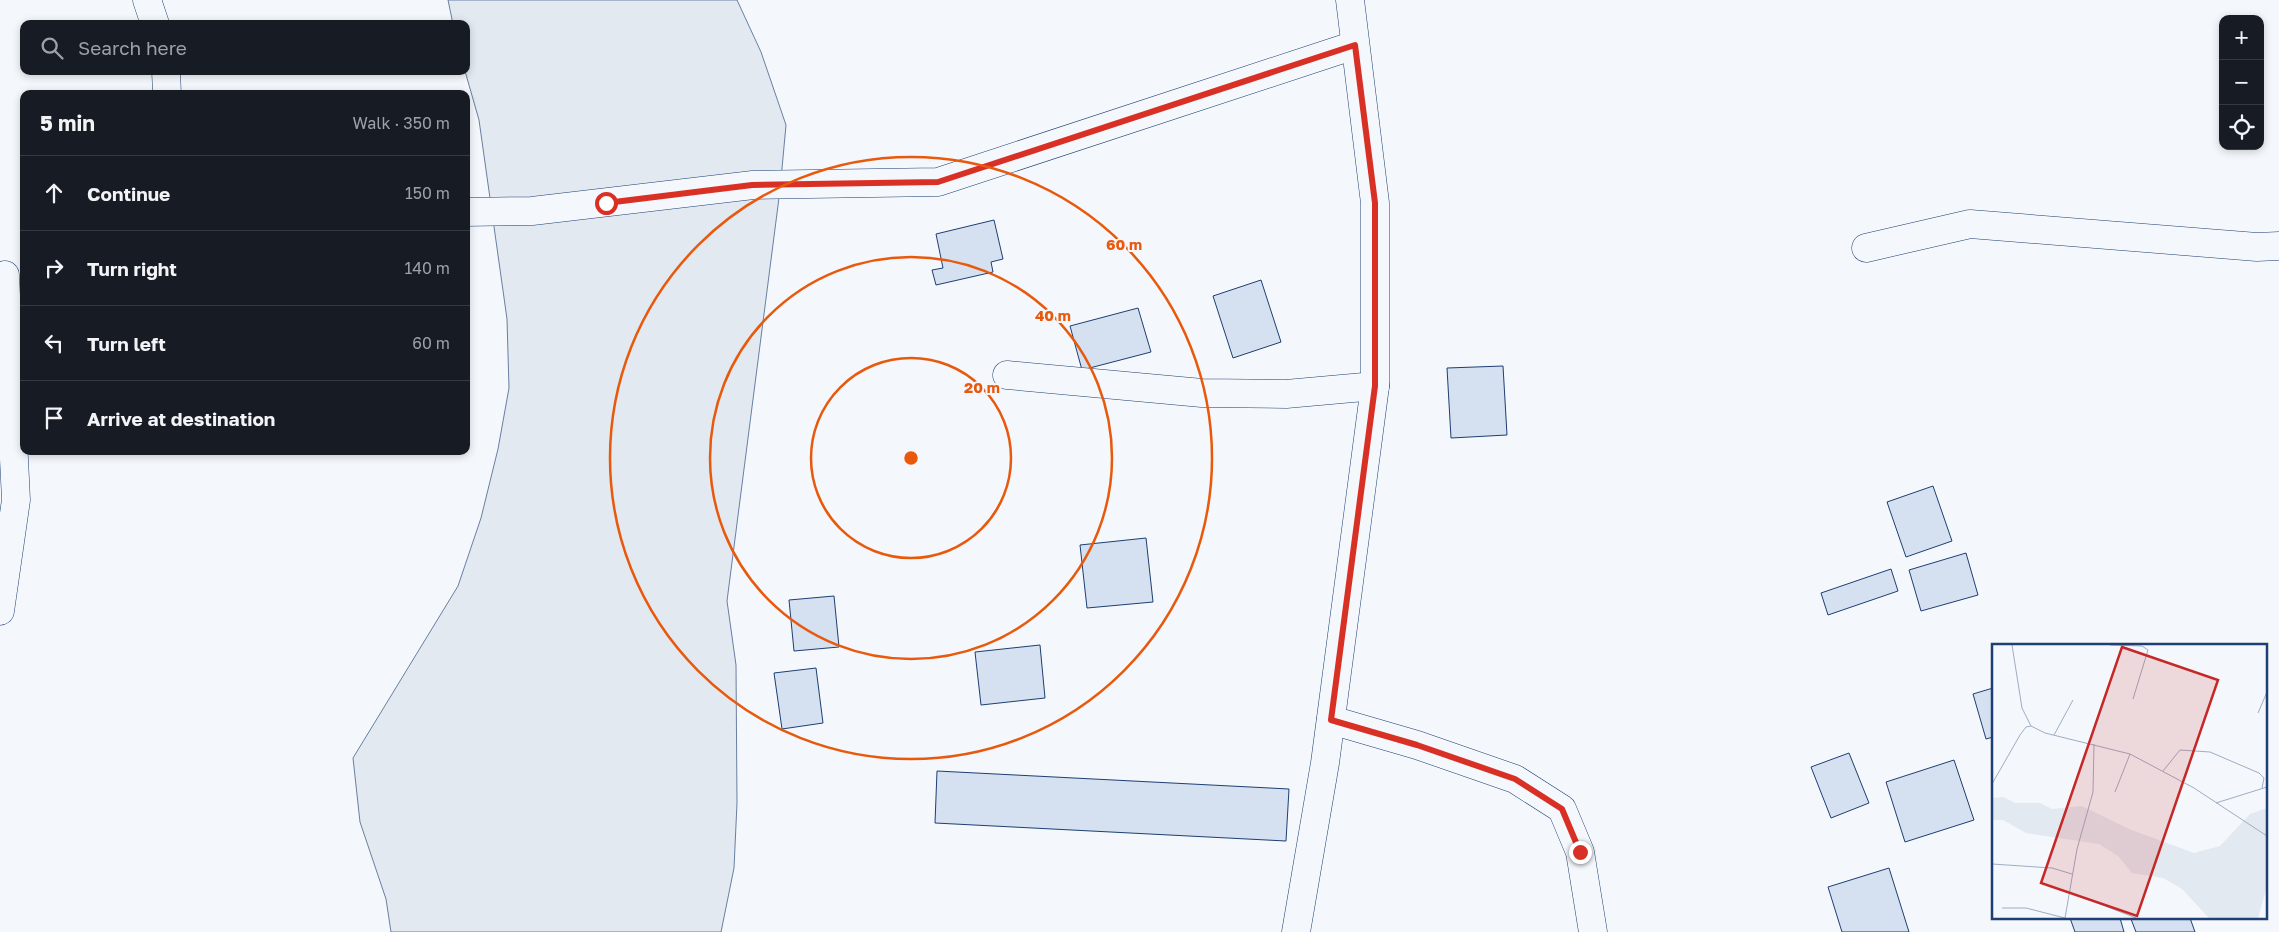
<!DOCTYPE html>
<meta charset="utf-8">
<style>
body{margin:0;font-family:"Golos Text",sans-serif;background:#242831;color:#f1f3f6}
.controls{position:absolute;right:15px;top:15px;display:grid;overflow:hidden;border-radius:10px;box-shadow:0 2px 8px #0003}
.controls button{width:45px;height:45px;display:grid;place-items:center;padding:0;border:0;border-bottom:1px solid #363941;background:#171b24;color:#f1f3f6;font:25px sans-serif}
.stop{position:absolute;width:15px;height:15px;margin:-11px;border:4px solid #d93025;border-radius:50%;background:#fff}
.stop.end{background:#d93025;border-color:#fff;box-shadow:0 1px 5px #0008}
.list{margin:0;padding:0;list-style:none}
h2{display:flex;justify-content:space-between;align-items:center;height:65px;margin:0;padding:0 20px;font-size:21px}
h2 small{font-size:16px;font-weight:400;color:#9ea1a6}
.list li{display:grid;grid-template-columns:32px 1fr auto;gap:15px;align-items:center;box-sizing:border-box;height:75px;padding:0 20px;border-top:1px solid #363941}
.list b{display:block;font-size:19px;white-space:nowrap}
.list em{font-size:16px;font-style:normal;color:#9ea1a6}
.icon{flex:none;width:28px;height:28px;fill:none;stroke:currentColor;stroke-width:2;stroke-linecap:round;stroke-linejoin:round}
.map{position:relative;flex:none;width:2279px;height:932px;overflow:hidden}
.search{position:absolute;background:#171b24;box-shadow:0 2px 8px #0003;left:20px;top:20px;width:450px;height:55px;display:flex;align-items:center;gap:12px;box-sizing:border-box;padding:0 18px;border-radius:10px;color:#9ea1a6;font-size:19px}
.panel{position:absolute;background:#171b24;box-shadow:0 2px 8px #0003;left:20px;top:90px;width:450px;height:365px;border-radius:10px}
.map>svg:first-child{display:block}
.green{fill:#e3e9f0;stroke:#687fa3}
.building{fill:#d5e0f0;stroke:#1d3f73}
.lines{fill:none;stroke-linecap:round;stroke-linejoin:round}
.minor-casing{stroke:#1d3f73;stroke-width:29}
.minor{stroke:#f4f7fb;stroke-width:28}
.route{stroke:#d93025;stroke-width:6}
.ring{fill:none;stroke:#e8590c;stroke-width:2.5}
.inset-road{fill:none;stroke:#9eadc5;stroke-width:1}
.view{fill:#c62828;fill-opacity:0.15;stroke:#c62828;stroke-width:2.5}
.inset-edge{fill:none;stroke:#1d3f73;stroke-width:2.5}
.centre{fill:#e8590c;stroke:#f4f7fb;stroke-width:2.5}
.ring-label{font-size:15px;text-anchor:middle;font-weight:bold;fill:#e8590c;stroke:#f4f7fb;stroke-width:4;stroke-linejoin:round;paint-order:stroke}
</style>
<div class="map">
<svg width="2279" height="932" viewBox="0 0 2279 932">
<rect width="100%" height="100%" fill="#f4f7fb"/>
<!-- green -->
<path class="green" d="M 448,0 L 737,0 L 761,52 L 786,125 L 780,190 L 727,601 L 736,665 L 737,803 L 734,868 L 721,932 L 391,932 L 386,899 L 360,822 L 353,758 L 458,586 L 481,518 L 498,449 L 509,388 L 507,319 L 479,120 L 465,71 L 466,24 L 453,24 Z"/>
<!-- building -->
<g class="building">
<path d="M 994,220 L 1003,259 L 991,262 L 993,272 L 936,285 L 932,270 L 943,268 L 936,234 Z"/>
<path d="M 1261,280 L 1281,342 L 1233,358 L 1213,296 Z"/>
<path d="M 1138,308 L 1151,352 L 1082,370 L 1070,326 Z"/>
<path d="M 1503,366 L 1507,435 L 1451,438 L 1447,368 Z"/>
<path d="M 1933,486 L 1952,541 L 1906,557 L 1887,502 Z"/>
<path d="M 1146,538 L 1153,602 L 1087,608 L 1080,545 Z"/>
<path d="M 1966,553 L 1978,595 L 1921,611 L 1909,570 Z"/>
<path d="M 1891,569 L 1898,591 L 1828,615 L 1821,593 Z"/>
<path d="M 834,596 L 839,647 L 794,651 L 789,600 Z"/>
<path d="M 1040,645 L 1045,698 L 981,705 L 975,652 Z"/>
<path d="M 816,668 L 823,723 L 782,729 L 774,673 Z"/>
<path d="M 1993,688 L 1993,737 L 1986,739 L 1973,694 Z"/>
<path d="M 1849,753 L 1869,803 L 1831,818 L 1811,767 Z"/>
<path d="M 1954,760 L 1974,820 L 1905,842 L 1886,782 Z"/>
<path d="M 937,771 L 1289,789 L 1286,841 L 935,823 Z"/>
<path d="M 1889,868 L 1909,932 L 1842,932 L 1828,887 Z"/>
<path d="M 2070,918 L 2120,918 L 2124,932 L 2075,932 Z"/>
<path d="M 2190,918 L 2195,932 L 2136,932 L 2131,919 Z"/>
</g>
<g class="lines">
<!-- minor casing -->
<g class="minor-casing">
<g id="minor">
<path d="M 147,0 L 155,24"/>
<path d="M 166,71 L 167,94"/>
<path d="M 466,212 L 532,211 L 753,185 L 938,182 L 1355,45"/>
<path d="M 1866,248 L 1970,224 L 2257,247 L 2279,246"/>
<path d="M 1007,375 L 1202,393 L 1286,394 L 1375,386"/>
<path d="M 0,611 L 16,500 L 5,275"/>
<path d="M 1331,720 L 1417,745 L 1515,779 L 1562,809 L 1580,852 L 1593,932"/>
<path d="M 1296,932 L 1325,763 L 1375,386 L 1375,203 L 1350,0"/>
</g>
</g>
<!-- minor -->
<use href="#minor" class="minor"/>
</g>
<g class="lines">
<!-- route -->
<path class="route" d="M 606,203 L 752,185 L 938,182 L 1355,45 L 1375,203 L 1375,386 L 1331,720 L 1417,745 L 1515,779 L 1562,809 L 1580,852"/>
</g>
<!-- distance rings -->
<g class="ring">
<circle cx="911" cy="458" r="100"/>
<circle cx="911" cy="458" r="201"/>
<circle cx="911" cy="458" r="301"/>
</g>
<!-- overview -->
<g transform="translate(1992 644)">
<rect width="275" height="275" fill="#f4f7fb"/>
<path d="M 11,153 L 23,159 L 48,159 L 60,165 L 90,162 L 137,185 L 202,209 L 228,202 L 258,170 L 275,164 L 275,242 L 266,274 L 217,274 L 190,245 L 171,234 L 140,229 L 126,212 L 107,200 L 34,189 L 11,176 L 0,176 L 0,154 Z" fill="#e3e9f0"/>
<path class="inset-road" d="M 20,1 L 30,64 L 39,82 L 53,89 L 138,110 L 202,144 L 275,192M 118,1 L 150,2 L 156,6 L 141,55M 266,69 L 275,48M 62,91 L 81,56M 171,127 L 188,106 L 218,108 L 267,129 L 272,134 L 270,144M 0,140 L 28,91 L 34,83 L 39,82M 123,148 L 138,110M 224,159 L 275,143M 0,220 L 60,224 L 80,230M 77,248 L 144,274M 10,264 L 34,264 L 73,274M 73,274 L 85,205 L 101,148 L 102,100"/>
<path class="view" d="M 130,3 L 226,36 L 145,272 L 49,239 Z"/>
<rect width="275" height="275" class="inset-edge"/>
</g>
<circle cx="911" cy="458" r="8" class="centre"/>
<g class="ring-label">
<text x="1124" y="250">60 m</text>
<text x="1053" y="321">40 m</text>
<text x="982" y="393">20 m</text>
</g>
</svg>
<div class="controls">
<button>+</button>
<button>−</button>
<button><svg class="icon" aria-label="locate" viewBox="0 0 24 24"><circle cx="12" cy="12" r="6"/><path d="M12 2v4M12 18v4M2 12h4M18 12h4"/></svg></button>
</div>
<div class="stop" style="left:606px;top:203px"></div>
<div class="stop end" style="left:1580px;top:852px"></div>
<div class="search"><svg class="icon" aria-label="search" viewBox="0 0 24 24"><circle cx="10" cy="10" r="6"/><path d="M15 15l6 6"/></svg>Search here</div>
<section class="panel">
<h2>5 min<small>Walk · 350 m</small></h2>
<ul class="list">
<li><svg class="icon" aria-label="ahead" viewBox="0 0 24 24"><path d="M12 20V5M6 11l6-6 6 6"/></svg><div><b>Continue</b></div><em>150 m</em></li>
<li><svg class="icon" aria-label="right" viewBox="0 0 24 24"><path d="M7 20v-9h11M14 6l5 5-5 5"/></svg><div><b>Turn right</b></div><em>140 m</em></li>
<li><svg class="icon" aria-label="left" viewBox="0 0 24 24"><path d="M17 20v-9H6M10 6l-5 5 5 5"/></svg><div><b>Turn left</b></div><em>60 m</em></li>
<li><svg class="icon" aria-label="arrive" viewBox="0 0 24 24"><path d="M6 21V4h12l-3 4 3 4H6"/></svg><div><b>Arrive at destination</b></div></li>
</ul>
</section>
</div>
